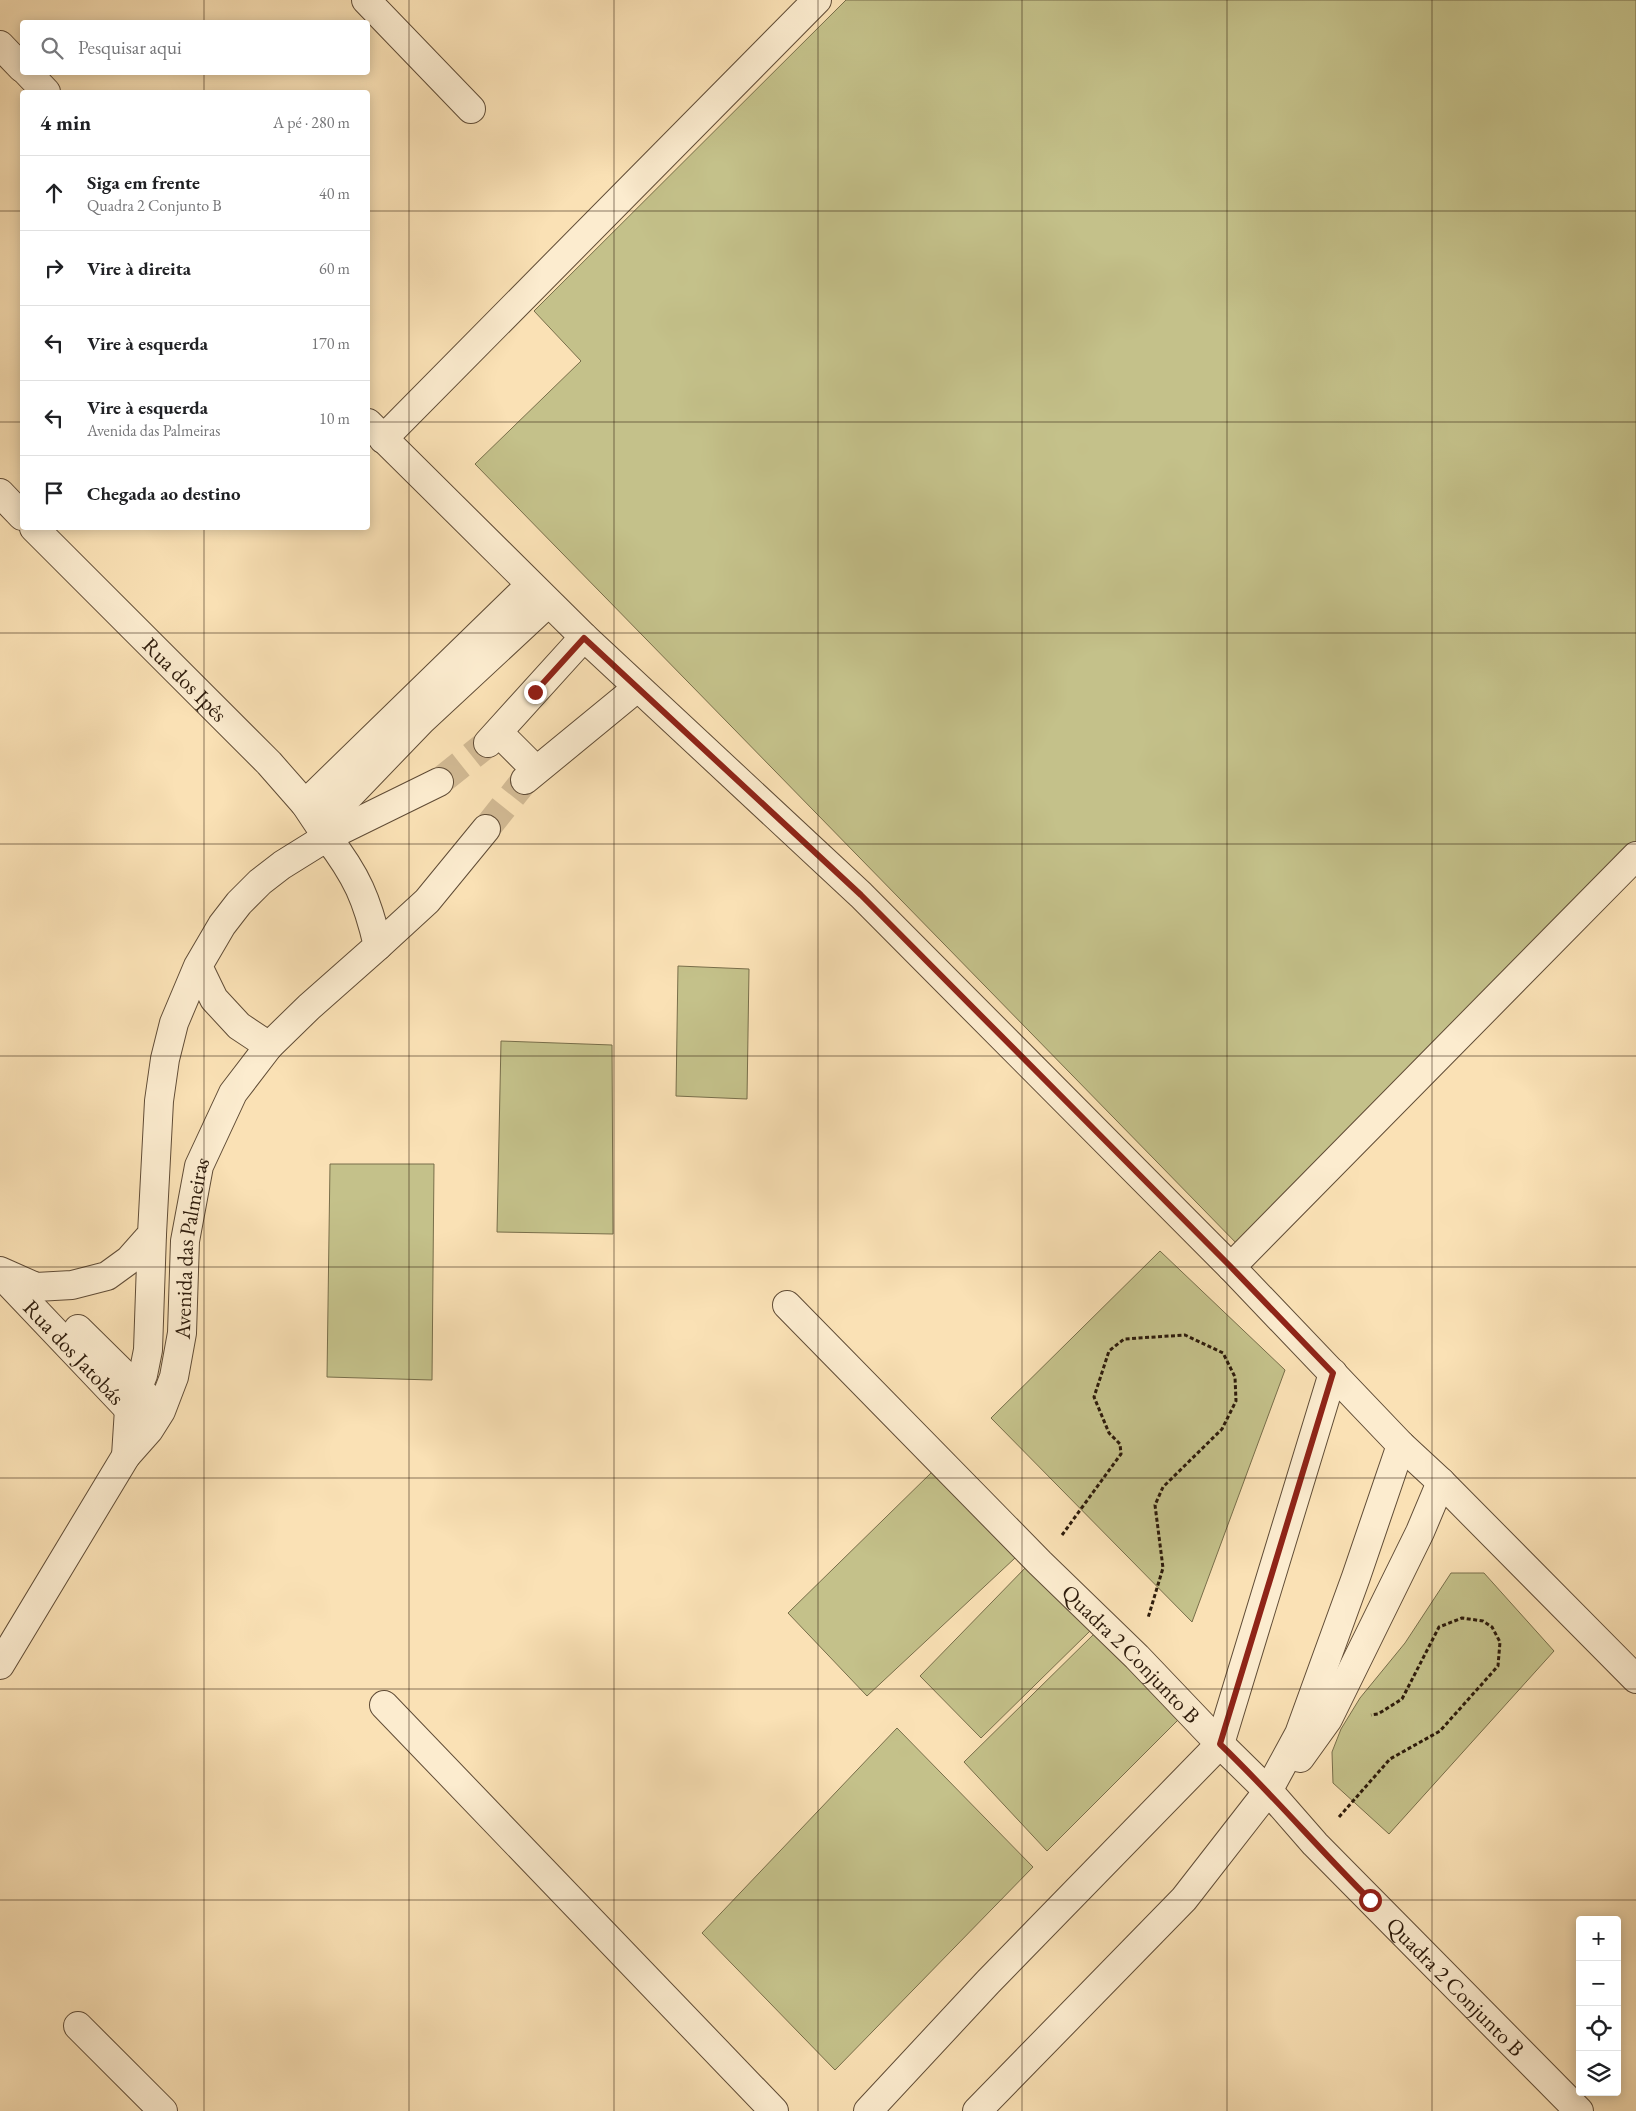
<!DOCTYPE html>
<html lang="pt">
<meta charset="utf-8">
<style>
body{margin:0;font-family:"EB Garamond",serif;background:#f6f6f6;color:#202124}
.controls{position:absolute;right:15px;bottom:15px;display:grid;overflow:hidden;border-radius:5px;box-shadow:0 2px 12px #0003}
.controls button{width:45px;height:45px;display:grid;place-items:center;padding:0;border:0;border-bottom:1px solid #e0e0e0;background:#fff;color:#202124;font:25px sans-serif}
.stop{position:absolute;width:15px;height:15px;margin:-11px;border:4px solid #8f2418;border-radius:50%;background:#fff}
.stop.end{background:#8f2418;border-color:#fff;box-shadow:0 1px 5px #0008}
.list{margin:0;padding:0;list-style:none}
h2{display:flex;justify-content:space-between;align-items:center;height:65px;margin:0;padding:0 20px;font-size:21px}
h2 small{font-size:16px;font-weight:400;color:#757577}
.list li{display:grid;grid-template-columns:32px 1fr auto;gap:15px;align-items:center;box-sizing:border-box;height:75px;padding:0 20px;border-top:1px solid #e0e0e0}
.list b{display:block;font-size:19px;white-space:nowrap}
.list p{margin:0;font-size:16px;white-space:nowrap;color:#757577}
.list em{font-size:16px;font-style:normal;color:#757577}
.icon{flex:none;width:28px;height:28px;fill:none;stroke:currentColor;stroke-width:2;stroke-linecap:round;stroke-linejoin:round}
.map{position:relative;flex:none;width:1636px;height:2111px;overflow:hidden}
.search{position:absolute;background:#fff;box-shadow:0 2px 12px #0003;left:20px;top:20px;width:350px;height:55px;display:flex;align-items:center;gap:12px;box-sizing:border-box;padding:0 18px;border-radius:5px;color:#757577;font-size:19px}
.panel{position:absolute;background:#fff;box-shadow:0 2px 12px #0003;left:20px;top:90px;width:350px;height:440px;border-radius:5px}
.map>svg:first-child{display:block}
.green{fill:#c4c18a;stroke:#786e4a}
.lines{fill:none;stroke-linecap:round;stroke-linejoin:round}
.minor-tunnel{stroke:#d1b993;stroke-width:28;stroke-dasharray:28 14;stroke-linecap:butt}
.minor-casing{stroke:#604c36;stroke-width:30}
.path{stroke:#2d1b0b;stroke-width:3;stroke-dasharray:4 2.5;stroke-linecap:butt}
.minor{stroke:#fceccf;stroke-width:28}
.route{stroke:#8f2418;stroke-width:6}
.grid{fill:none;stroke:#2d1b0b;stroke-width:1;stroke-opacity:0.55}
.labels{text-anchor:middle;stroke-width:4;stroke-linejoin:round;paint-order:stroke}
.street-label{font-size:22px;fill:#2d1b0b;stroke:#fceccf}
</style>
<div class="map">
<svg width="1636" height="2111" viewBox="0 0 1636 2111">
<rect width="100%" height="100%" fill="#fae1b5"/>
<filter id="stains"><feTurbulence type="fractalNoise" baseFrequency=".004" numOctaves="4"/><feColorMatrix values="0 0 0 0 .2 0 0 0 0 .09 0 0 0 0 .02 0 0 0 .5 -.17"/></filter>
<radialGradient id="worn" r=".72"><stop offset=".6" stop-color="#630" stop-opacity="0"/><stop offset="1" stop-color="#630" stop-opacity=".3"/></radialGradient>
<!-- green -->
<g class="green">
<path d="M 846,0 L 1636,0 L 1636,847 L 1242,1249 L 475,464 L 581,361 L 534,311 Z"/>
<path d="M 678,966 L 749,969 L 747,1099 L 676,1096 Z"/>
<path d="M 501,1041 L 612,1045 L 613,1234 L 497,1232 Z"/>
<path d="M 330,1164 L 434,1164 L 432,1380 L 327,1377 Z"/>
<path d="M 1160,1251 L 1285,1370 L 1192,1622 L 991,1418 Z"/>
<path d="M 932,1472 L 1015,1558 L 867,1696 L 788,1613 Z"/>
<path d="M 1029,1564 L 1090,1631 L 981,1738 L 920,1676 Z"/>
<path d="M 1451,1573 L 1484,1573 L 1554,1651 L 1389,1834 L 1333,1783 L 1332,1752 L 1341,1729 L 1360,1698 L 1405,1643 Z"/>
<path d="M 1095,1633 L 1179,1719 L 1047,1851 L 964,1762 Z"/>
<path d="M 897,1728 L 1033,1867 L 835,2070 L 702,1933 Z"/>
</g>
<g class="lines">
<!-- minor-tunnel -->
<g class="minor-tunnel">
<path d="M 439,782 L 488,743"/>
<path d="M 486,829 L 525,780"/>
</g>
<!-- minor casing -->
<g class="minor-casing">
<g id="minor">
<path d="M 366,0 L 471,109"/>
<path d="M 0,45 L 22,68"/>
<path d="M 27,72 L 46,92"/>
<path d="M 368,423 L 584,637 L 861,895 L 1231,1267 L 1401,1445 L 1441,1482 L 1636,1679"/>
<path d="M 383,439 L 817,0"/>
<path d="M 0,493 L 22,516"/>
<path id="s1" d="M 34,528 L 269,763 L 305,804 L 327,837 L 439,782"/>
<path d="M 499,733 L 536,770"/>
<path d="M 488,743 L 584,637"/>
<path d="M 525,780 L 637,688"/>
<path d="M 305,804 L 530,585"/>
<path d="M 320,826 L 421,721 L 548,603"/>
<path d="M 378,946 L 427,901 L 486,829"/>
<path d="M 1231,1267 L 1636,856"/>
<path d="M 0,1271 L 36,1287 L 72,1285 L 107,1276 L 129,1260 L 152,1234 L 159,1101 L 165,1059 L 174,1023 L 198,966 L 222,925 L 239,903 L 260,882 L 282,865 L 327,837 C 357,876 367,899 378,946 L 309,1007 L 269,1046 L 239,1026 L 214,999 L 198,966"/>
<path id="s2" d="M 4,1278 L 140,1421"/>
<path id="s3" d="M 787,1305 L 1040,1563 L 1137,1657 L 1220,1744 L 1273,1796 L 1315,1844 L 1579,2111"/>
<path d="M 78,1329 L 149,1399"/>
<path d="M 126,1456 L 129,1409 L 143,1375 L 148,1350 L 152,1234"/>
<path id="s4" d="M 0,1665 L 126,1456 L 149,1430 L 161,1411 L 174,1377 L 182,1333 L 185,1241 L 199,1166 L 233,1093 L 269,1046"/>
<path d="M 384,1705 L 774,2111"/>
<path d="M 1300,1758 L 1328,1719 L 1420,1532 L 1441,1482"/>
<path d="M 78,2026 L 163,2111"/>
<path d="M 868,2111 L 988,1982 L 1220,1744 L 1333,1373"/>
<path d="M 977,2111 L 1184,1899 L 1268,1791 L 1299,1734 L 1356,1577 L 1401,1445"/>
</g>
</g>
<!-- path -->
<g class="path">
<path d="M 1062,1535 L 1121,1454 L 1120,1444 L 1109,1433 L 1094,1397 L 1109,1351 L 1124,1339 L 1185,1335 L 1223,1353 L 1235,1377 L 1236,1401 L 1222,1429 L 1163,1487 L 1155,1505 L 1163,1568 L 1148,1618"/>
<path d="M 1339,1817 L 1390,1759 L 1440,1731 L 1498,1666 L 1500,1642 L 1492,1627 L 1483,1621 L 1462,1618 L 1439,1627 L 1402,1699 L 1378,1714 L 1371,1715"/>
</g>
<!-- minor -->
<use href="#minor" class="minor"/>
</g>
<g class="lines">
<!-- route -->
<path class="route" d="M 535,692 L 584,638 L 861,895 L 1231,1267 L 1333,1373 L 1220,1744 C 1272,1794 1319,1849 1370,1900"/>
</g>
<!-- grid -->
<path class="grid" d="M 204,0 L 204,22M 409,0 L 409,2111M 614,0 L 614,2111M 818,0 L 818,2111M 1022,0 L 1022,2111M 1227,0 L 1227,2111M 1432,0 L 1432,2111M 204,72 L 204,92M 0,211 L 22,211M 368,211 L 1636,211M 0,422 L 22,422M 368,422 L 1636,422M 204,528 L 204,2111M 0,633 L 1636,633M 0,844 L 1636,844M 0,1056 L 1636,1056M 0,1267 L 1636,1267M 0,1478 L 1636,1478M 0,1689 L 1636,1689M 0,1900 L 1636,1900"/>
<g class="labels">
<!-- street labels -->
<g class="street-label">
<text dy="8" stroke="none"><textPath href="#s1" startOffset="214">Rua dos Ipês</textPath></text>
<text dy="8" stroke="none"><textPath href="#s4" startOffset="468">Avenida das Palmeiras</textPath></text>
<text dy="8" stroke="none"><textPath href="#s2" startOffset="102">Rua dos Jatobás</textPath></text>
<text dy="8" stroke="none"><textPath href="#s3" startOffset="490">Quadra 2 Conjunto B</textPath></text>
<text dy="8" stroke="none"><textPath href="#s3" startOffset="955">Quadra 2 Conjunto B</textPath></text>
</g>
</g>
<rect width="100%" height="100%" filter="url(#stains)"/>
<rect width="100%" height="100%" fill="url(#worn)"/>
</svg>
<div class="controls">
<button>+</button>
<button>−</button>
<button><svg class="icon" aria-label="locate" viewBox="0 0 24 24"><circle cx="12" cy="12" r="6"/><path d="M12 2v4M12 18v4M2 12h4M18 12h4"/></svg></button>
<button><svg class="icon" aria-label="layers" viewBox="0 0 24 24"><path d="M12 4l9 5-9 5-9-5zM3 14l9 5 9-5"/></svg></button>
</div>
<div class="stop" style="left:1370px;top:1900px"></div>
<div class="stop end" style="left:535px;top:692px"></div>
<div class="search"><svg class="icon" aria-label="search" viewBox="0 0 24 24"><circle cx="10" cy="10" r="6"/><path d="M15 15l6 6"/></svg>Pesquisar aqui</div>
<section class="panel">
<h2>4 min<small>A pé · 280 m</small></h2>
<ul class="list">
<li><svg class="icon" aria-label="ahead" viewBox="0 0 24 24"><path d="M12 20V5M6 11l6-6 6 6"/></svg><div><b>Siga em frente</b><p>Quadra 2 Conjunto B</p></div><em>40 m</em></li>
<li><svg class="icon" aria-label="right" viewBox="0 0 24 24"><path d="M7 20v-9h11M14 6l5 5-5 5"/></svg><div><b>Vire à direita</b></div><em>60 m</em></li>
<li><svg class="icon" aria-label="left" viewBox="0 0 24 24"><path d="M17 20v-9H6M10 6l-5 5 5 5"/></svg><div><b>Vire à esquerda</b></div><em>170 m</em></li>
<li><svg class="icon" aria-label="left" viewBox="0 0 24 24"><path d="M17 20v-9H6M10 6l-5 5 5 5"/></svg><div><b>Vire à esquerda</b><p>Avenida das Palmeiras</p></div><em>10 m</em></li>
<li><svg class="icon" aria-label="arrive" viewBox="0 0 24 24"><path d="M6 21V4h12l-3 4 3 4H6"/></svg><div><b>Chegada ao destino</b></div></li>
</ul>
</section>
</div>
